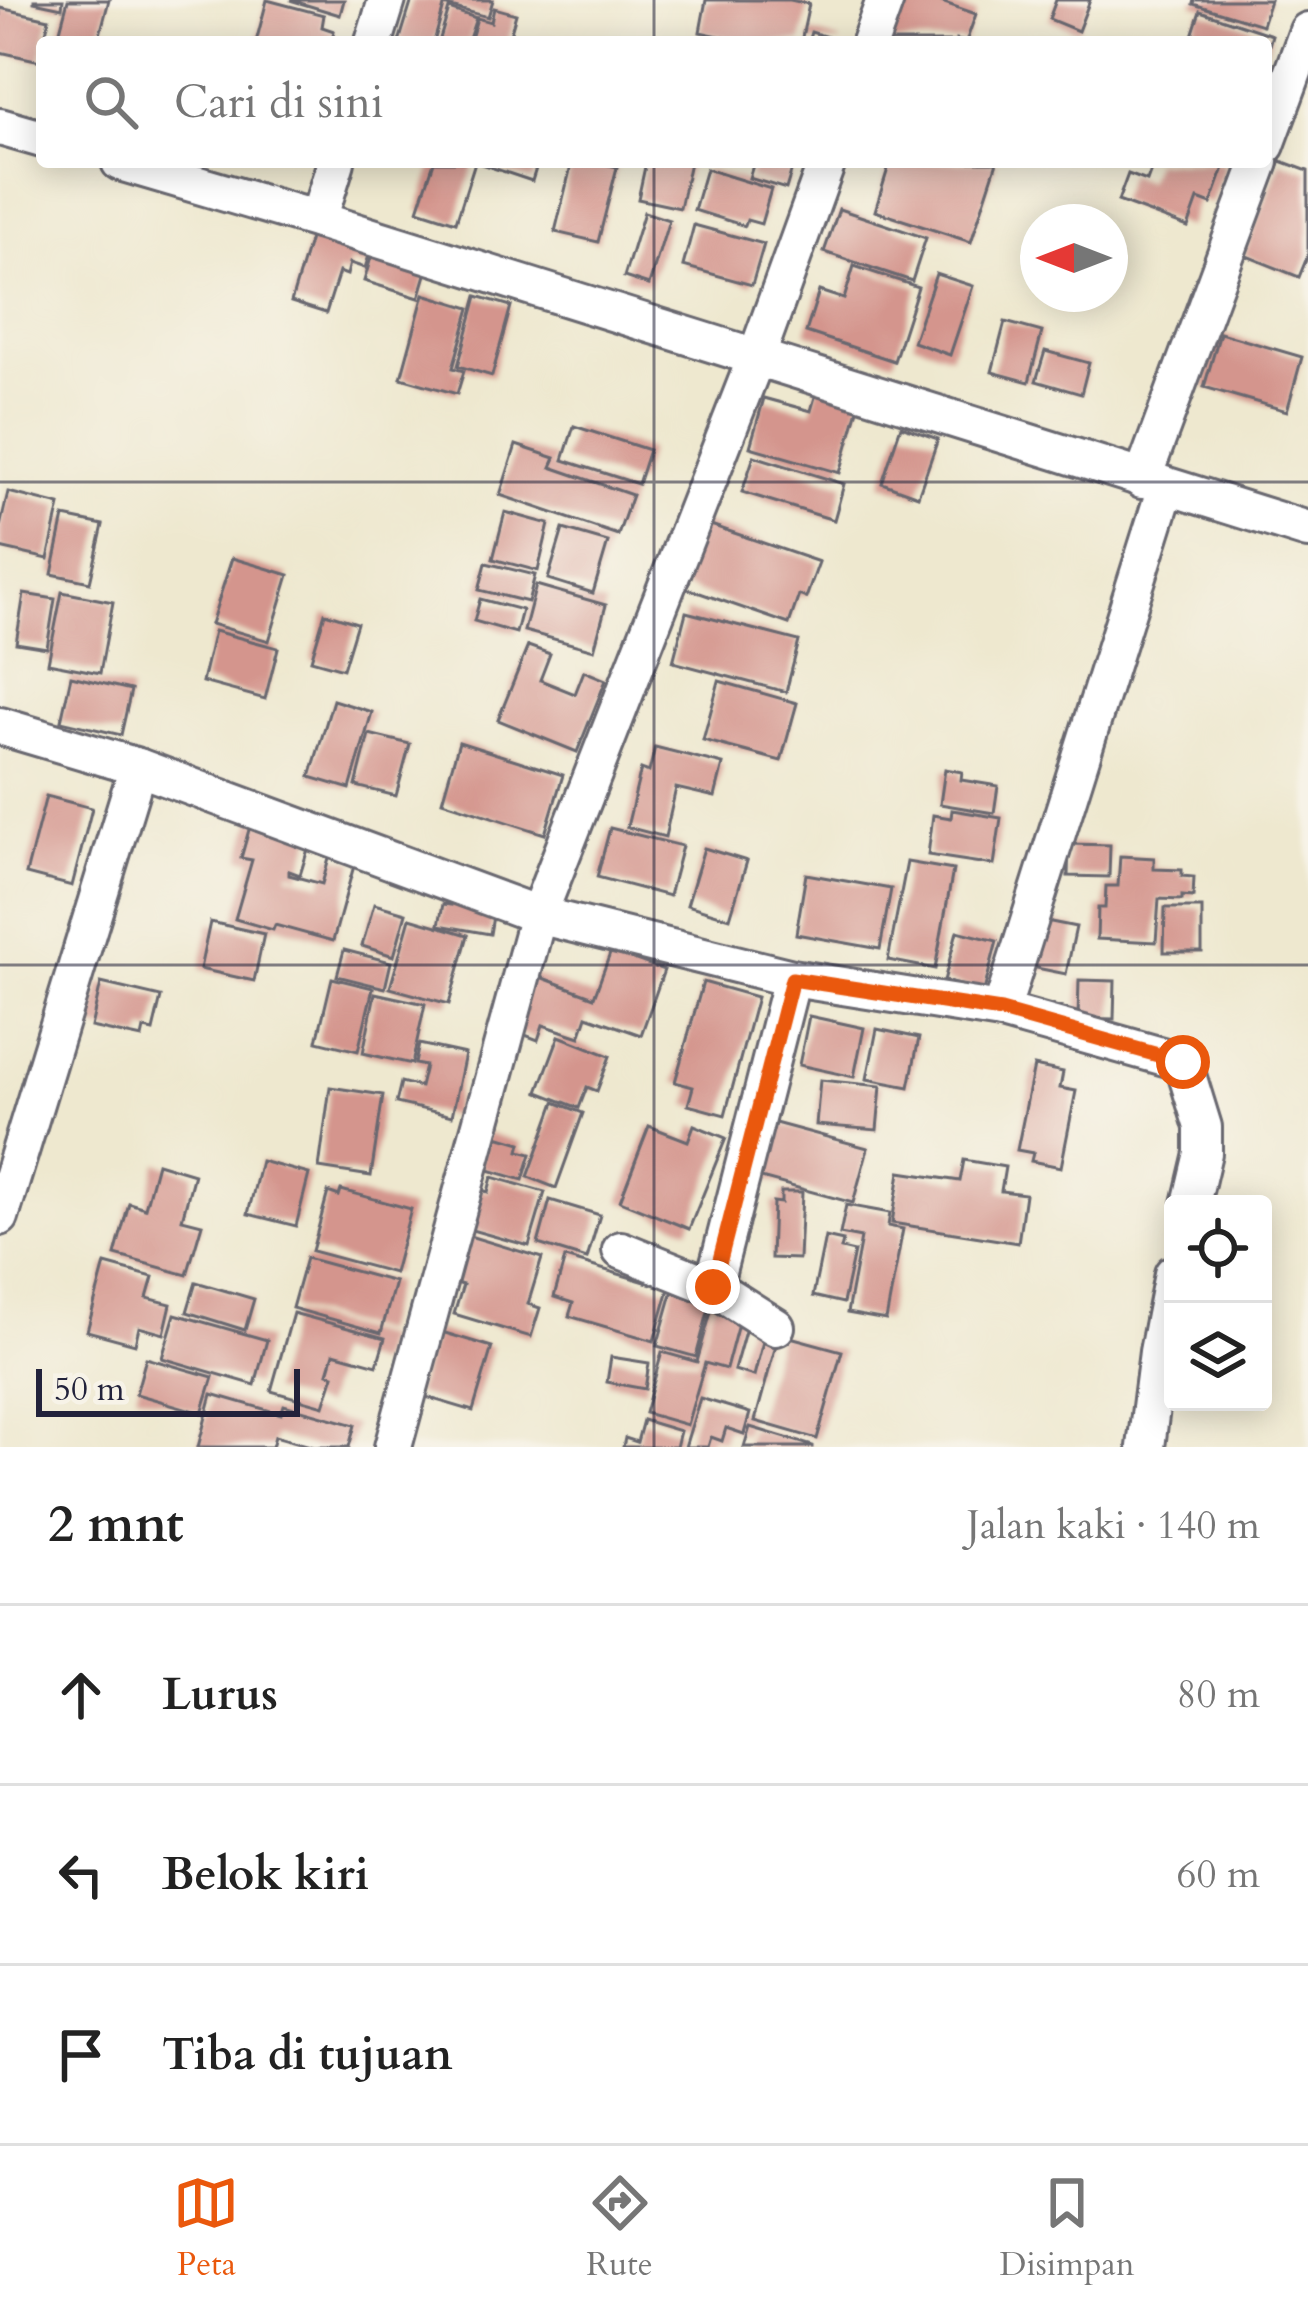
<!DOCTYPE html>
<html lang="id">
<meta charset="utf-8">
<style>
body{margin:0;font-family:Cardo,serif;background:#f6f6f6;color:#222}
.controls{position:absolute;right:36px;bottom:36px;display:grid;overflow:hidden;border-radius:12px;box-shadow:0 6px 30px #0003}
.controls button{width:108px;height:108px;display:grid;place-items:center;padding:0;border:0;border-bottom:3px solid #e0e0e0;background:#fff;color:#222;font:60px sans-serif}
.compass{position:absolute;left:1020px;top:204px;width:108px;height:108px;border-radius:50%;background:#fff;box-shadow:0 6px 30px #0003;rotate:270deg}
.scale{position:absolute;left:36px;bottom:30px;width:264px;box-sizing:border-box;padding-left:12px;border:6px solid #22223b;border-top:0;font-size:33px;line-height:42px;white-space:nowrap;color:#22223b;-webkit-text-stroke:9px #f7f3e8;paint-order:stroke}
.stop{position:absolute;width:36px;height:36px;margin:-27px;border:9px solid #ea580c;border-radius:50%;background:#fff}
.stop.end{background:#ea580c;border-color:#fff;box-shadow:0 3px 12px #0008}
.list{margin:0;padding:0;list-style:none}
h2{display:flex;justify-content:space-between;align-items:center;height:156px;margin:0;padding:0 48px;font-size:51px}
h2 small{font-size:39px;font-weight:400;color:#767676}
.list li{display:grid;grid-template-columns:78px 1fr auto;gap:36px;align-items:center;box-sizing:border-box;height:180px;padding:0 48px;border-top:3px solid #e0e0e0}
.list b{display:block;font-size:45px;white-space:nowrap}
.list em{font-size:39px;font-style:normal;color:#767676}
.icon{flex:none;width:66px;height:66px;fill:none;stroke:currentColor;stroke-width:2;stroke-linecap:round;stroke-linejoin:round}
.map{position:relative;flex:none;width:1308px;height:1447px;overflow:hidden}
.search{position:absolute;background:#fff;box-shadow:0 6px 30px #0003;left:36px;right:36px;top:36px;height:132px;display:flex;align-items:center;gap:30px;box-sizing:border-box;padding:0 42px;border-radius:12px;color:#767676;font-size:45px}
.sheet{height:696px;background:#fff}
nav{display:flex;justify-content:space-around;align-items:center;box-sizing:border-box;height:168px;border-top:3px solid #e0e0e0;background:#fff;font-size:33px;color:#767676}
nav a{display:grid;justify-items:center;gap:6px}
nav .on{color:#ea580c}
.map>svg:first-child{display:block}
.building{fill:#d4958d}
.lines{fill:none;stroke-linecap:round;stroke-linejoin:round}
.street-casing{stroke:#69676f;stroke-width:42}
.street{stroke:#fff;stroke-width:36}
.route{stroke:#ea580c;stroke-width:15}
.grid{fill:none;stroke:#22223b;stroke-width:3;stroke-opacity:0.55}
</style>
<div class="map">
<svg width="1308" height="1447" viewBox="0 0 1308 1447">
<rect width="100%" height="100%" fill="#f7f3e8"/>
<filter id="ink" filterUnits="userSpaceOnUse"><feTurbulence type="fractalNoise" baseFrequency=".00833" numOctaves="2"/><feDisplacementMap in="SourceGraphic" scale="24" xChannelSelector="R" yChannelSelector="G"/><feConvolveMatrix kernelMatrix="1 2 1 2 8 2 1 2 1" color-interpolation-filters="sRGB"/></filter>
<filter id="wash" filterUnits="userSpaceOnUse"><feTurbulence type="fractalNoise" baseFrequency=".004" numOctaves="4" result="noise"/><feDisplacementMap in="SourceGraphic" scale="48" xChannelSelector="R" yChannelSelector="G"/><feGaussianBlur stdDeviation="2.7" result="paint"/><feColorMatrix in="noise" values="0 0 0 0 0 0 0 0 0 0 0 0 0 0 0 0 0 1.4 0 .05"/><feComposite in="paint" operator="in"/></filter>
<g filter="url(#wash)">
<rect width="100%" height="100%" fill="#eee8cf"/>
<g id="blocks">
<!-- building -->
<g class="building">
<path d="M 34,0 L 63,0 L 62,8 L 34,2 Z"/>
<path d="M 68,0 L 109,0 L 98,42 L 86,42 L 59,34 Z"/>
<path d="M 267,0 L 324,15 L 322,27 L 334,31 L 331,42 L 256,42 Z"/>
<path d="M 290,0 L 344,0 L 340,15 Z"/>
<path d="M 412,0 L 436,0 L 445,3 L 434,42 L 399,42 Z"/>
<path d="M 449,0 L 493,0 L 488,17 L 447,6 Z"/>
<path d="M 706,0 L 790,0 L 809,4 L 801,42 L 747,42 L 700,32 Z"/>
<path d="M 894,0 L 936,0 L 976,14 L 966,42 L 957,40 L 957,42 L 879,42 Z"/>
<path d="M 1056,0 L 1090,0 L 1078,31 L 1049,19 Z"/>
<path d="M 1194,0 L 1270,0 L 1262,25 L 1193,4 Z"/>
<path d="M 0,8 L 49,19 L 40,61 L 0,52 Z"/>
<path d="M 494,8 L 516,14 L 508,42 L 470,42 L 477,18 L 491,22 Z"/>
<path d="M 449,9 L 476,18 L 468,42 L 439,42 Z"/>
<path d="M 1200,11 L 1272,35 L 1267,52 L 1266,42 L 1190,42 Z"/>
<path d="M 811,32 L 841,41 L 841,42 L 808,42 Z"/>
<path d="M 1281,161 L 1308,171 L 1308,255 L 1299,277 L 1244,255 Z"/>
<path d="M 434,162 L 475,162 L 456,222 L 418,210 Z"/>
<path d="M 475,162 L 538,162 L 532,181 Z"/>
<path d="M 572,162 L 597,162 L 617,167 L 598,242 L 555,232 Z"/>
<path d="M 646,162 L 690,162 L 680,208 L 638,199 Z"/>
<path d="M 754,162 L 794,162 L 786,189 L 749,178 Z"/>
<path d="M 890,162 L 997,162 L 971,242 L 875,211 Z"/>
<path d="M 1154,162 L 1217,162 L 1225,165 L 1211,204 L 1198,199 L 1188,227 L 1118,201 L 1128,174 L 1147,181 Z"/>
<path d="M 706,169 L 771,189 L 761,224 L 747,220 L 745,226 L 694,210 Z"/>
<path d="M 839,209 L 926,238 L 912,281 L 824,252 Z"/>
<path d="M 644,212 L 669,220 L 649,285 L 624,277 Z"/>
<path d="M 694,225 L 764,244 L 752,285 L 683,266 Z"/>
<path d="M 313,228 L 372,246 L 365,268 L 350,263 L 347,275 L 339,272 L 326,313 L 291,302 Z"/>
<path d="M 375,244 L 430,261 L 419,298 L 364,281 Z"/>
<path d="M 854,266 L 918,287 L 894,361 L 806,332 L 819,291 L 844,299 Z"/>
<path d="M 936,274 L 973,286 L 950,355 L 913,342 Z"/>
<path d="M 424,294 L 470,308 L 453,368 L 464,371 L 457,394 L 401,378 Z"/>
<path d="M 477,296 L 511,306 L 492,376 L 458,366 Z"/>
<path d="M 1005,322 L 1042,332 L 1029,382 L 992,372 Z"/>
<path d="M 1220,333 L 1302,357 L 1287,411 L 1204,387 Z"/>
<path d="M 1045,351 L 1089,363 L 1081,394 L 1036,381 Z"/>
<path d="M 819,383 L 862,395 L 840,473 L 750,447 L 764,398 L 811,411 Z"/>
<path d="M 574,426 L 649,450 L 638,484 L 563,460 Z"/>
<path d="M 901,426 L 938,439 L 918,496 L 882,483 Z"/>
<path d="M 516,445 L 555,458 L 551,467 L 632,495 L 618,535 L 500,495 Z"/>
<path d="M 754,456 L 844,484 L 834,520 L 742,492 Z"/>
<path d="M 8,492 L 60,505 L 48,559 L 0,548 L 0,527 Z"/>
<path d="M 505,512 L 549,524 L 538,571 L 493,559 Z"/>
<path d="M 64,517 L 103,525 L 90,582 L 52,574 Z"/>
<path d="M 699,521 L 819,562 L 806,598 L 799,595 L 789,624 L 677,585 Z"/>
<path d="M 563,529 L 608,542 L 593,593 L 548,579 Z"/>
<path d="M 232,558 L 289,575 L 269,641 L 211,624 Z"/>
<path d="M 486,563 L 535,575 L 528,602 L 479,590 Z"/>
<path d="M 536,585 L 606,605 L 594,650 L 524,631 Z"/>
<path d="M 62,592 L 113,602 L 100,673 L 48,663 Z"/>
<path d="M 24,594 L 55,599 L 47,648 L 16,643 Z"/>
<path d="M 480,599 L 522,610 L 516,633 L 474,621 Z"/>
<path d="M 686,612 L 799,641 L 786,692 L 673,662 Z"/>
<path d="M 325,613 L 357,623 L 343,669 L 311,660 Z"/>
<path d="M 214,631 L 278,648 L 265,699 L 202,682 Z"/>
<path d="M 528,646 L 550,654 L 540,680 L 575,694 L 584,671 L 606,680 L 577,752 L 498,720 Z"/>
<path d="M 71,676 L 131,690 L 121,735 L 61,721 Z"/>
<path d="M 719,681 L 797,703 L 781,761 L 703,740 Z"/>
<path d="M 333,700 L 372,712 L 350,789 L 310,777 Z"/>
<path d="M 369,734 L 410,744 L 396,796 L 356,786 Z"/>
<path d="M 459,742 L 563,775 L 545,834 L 442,801 Z"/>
<path d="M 655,747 L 723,764 L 715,797 L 676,788 L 665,837 L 627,827 L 641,769 L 649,772 Z"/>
<path d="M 945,769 L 962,772 L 961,780 L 998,786 L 994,813 L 940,804 Z"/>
<path d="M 46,796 L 92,808 L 72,886 L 26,874 Z"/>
<path d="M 952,810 L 1001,818 L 994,865 L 928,855 L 933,815 L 951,818 Z"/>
<path d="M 252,819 L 312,836 L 300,875 L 289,871 L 289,875 L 322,884 L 330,855 L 355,862 L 333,941 L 275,925 L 273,930 L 235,919 L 252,860 L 241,858 Z"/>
<path d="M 610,828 L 682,846 L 669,896 L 597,877 Z"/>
<path d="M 1069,844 L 1110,845 L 1109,877 L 1068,876 Z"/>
<path d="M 704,848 L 747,861 L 730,918 L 687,905 Z"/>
<path d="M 1120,856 L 1154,858 L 1154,869 L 1182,870 L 1182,876 L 1194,877 L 1193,897 L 1182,896 L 1182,900 L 1159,899 L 1156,942 L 1097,939 L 1098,908 L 1105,908 L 1106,886 L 1118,886 Z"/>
<path d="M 907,862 L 953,870 L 935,969 L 888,960 Z"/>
<path d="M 806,874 L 891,889 L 880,949 L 796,934 Z"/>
<path d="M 452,897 L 495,904 L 490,934 L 439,925 L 443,904 L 451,905 Z"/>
<path d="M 374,904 L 406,913 L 394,956 L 362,946 Z"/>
<path d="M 1165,908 L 1202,908 L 1202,952 L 1164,952 Z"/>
<path d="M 410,918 L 468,935 L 449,1004 L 390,988 Z"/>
<path d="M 1036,919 L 1076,927 L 1066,974 L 1027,966 Z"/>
<path d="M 210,922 L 264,934 L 254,981 L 200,969 Z"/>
<path d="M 957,931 L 997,941 L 984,991 L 944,981 Z"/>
<path d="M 344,950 L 391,962 L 385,988 L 337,976 Z"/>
<path d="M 611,951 L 664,970 L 641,1035 L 587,1016 L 580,1037 L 543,1025 L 538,1040 L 512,1030 L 532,974 L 594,997 Z"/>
<path d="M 332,978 L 373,988 L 358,1051 L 317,1041 Z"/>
<path d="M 1079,980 L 1115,981 L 1114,1019 L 1078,1018 Z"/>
<path d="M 703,982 L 757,997 L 725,1115 L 688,1105 L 693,1087 L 675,1082 Z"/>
<path d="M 101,983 L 161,997 L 153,1031 L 144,1029 L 142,1038 L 91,1027 Z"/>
<path d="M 375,993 L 425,1004 L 412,1064 L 363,1053 Z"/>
<path d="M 809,1016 L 864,1028 L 854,1077 L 799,1065 Z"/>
<path d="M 877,1029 L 919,1038 L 909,1087 L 867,1079 Z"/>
<path d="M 559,1036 L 610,1056 L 597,1091 L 587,1087 L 579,1108 L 538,1092 Z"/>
<path d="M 419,1044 L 465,1054 L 452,1116 L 396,1103 L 401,1082 L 420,1087 L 425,1066 L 415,1064 Z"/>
<path d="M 1034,1066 L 1063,1072 L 1060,1088 L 1076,1091 L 1061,1167 L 1031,1161 L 1033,1153 L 1017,1150 Z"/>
<path d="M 820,1080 L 881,1086 L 877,1130 L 816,1125 Z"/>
<path d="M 330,1087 L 383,1095 L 371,1176 L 319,1168 Z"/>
<path d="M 555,1102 L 583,1113 L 556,1188 L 528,1177 Z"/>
<path d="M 764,1120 L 868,1148 L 853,1203 L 750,1175 Z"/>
<path d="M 694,1125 L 726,1138 L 689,1229 L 620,1201 L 649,1126 L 688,1141 Z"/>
<path d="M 487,1133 L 521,1143 L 519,1151 L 531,1154 L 523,1180 L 478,1167 Z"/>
<path d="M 964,1160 L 1005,1167 L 1001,1191 L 1025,1194 L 1018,1243 L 892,1223 L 900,1172 L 960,1181 Z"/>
<path d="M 261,1161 L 309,1174 L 296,1226 L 248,1214 Z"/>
<path d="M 157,1163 L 194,1174 L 182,1219 L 202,1224 L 187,1275 L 115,1255 L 129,1203 L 145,1208 Z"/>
<path d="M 492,1177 L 545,1192 L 529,1246 L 468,1229 L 479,1189 L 488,1192 Z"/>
<path d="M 341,1190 L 411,1209 L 394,1273 L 312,1251 L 328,1192 L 339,1196 Z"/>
<path d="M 781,1192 L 802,1192 L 799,1259 L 771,1258 L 773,1202 L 781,1203 Z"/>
<path d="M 550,1200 L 600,1215 L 587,1259 L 538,1244 Z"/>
<path d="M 846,1205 L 890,1213 L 888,1226 L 903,1229 L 886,1320 L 847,1313 L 861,1238 L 840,1234 Z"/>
<path d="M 466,1235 L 542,1258 L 528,1304 L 540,1308 L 531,1337 L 454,1314 L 463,1285 L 452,1282 Z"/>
<path d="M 825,1237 L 843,1241 L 841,1249 L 854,1252 L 843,1303 L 813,1296 Z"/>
<path d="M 306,1258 L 395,1282 L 381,1333 L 292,1308 Z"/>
<path d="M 565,1258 L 669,1289 L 654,1341 L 569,1316 L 573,1303 L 554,1297 Z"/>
<path d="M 105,1264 L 153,1277 L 147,1298 L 171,1304 L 164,1334 L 139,1327 L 135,1344 L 87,1331 Z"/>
<path d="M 676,1279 L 714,1290 L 696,1357 L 657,1346 Z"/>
<path d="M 196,1282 L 254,1299 L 245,1330 L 187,1312 Z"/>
<path d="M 714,1301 L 742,1309 L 726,1369 L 705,1363 L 687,1425 L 645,1413 L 662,1352 L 697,1362 Z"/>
<path d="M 293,1313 L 385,1338 L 377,1365 L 334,1353 L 328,1373 L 334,1375 L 324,1406 L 271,1391 Z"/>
<path d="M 175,1314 L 267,1340 L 255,1385 L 162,1358 Z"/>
<path d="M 747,1324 L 766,1330 L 754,1376 L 734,1370 Z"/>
<path d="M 435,1330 L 492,1347 L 473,1411 L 416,1394 Z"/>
<path d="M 779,1334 L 842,1351 L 817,1439 L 755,1421 Z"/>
<path d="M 611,1357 L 649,1363 L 645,1389 L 607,1382 Z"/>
<path d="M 146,1358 L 213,1377 L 202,1413 L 136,1394 Z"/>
<path d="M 212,1394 L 281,1414 L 284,1405 L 355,1425 L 349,1447 L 314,1447 L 275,1436 L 272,1447 L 198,1447 Z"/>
<path d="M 700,1398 L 750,1413 L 744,1434 L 726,1428 L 722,1441 L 711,1437 L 708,1447 L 685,1447 Z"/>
<path d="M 643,1420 L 680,1431 L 676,1447 L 623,1447 L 625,1438 L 637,1442 Z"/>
<path d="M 750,1427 L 813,1446 L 813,1447 L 744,1447 Z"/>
</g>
</g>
</g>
<g filter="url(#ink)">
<use href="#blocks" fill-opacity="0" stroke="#69676f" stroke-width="3"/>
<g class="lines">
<!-- street casing -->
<g class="street-casing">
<g id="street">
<path d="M 374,42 L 387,0"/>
<path d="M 870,42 L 885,0"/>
<path d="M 0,127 L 42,139"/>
<path d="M 1266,145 L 1308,31"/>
<path d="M 120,162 L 318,220 L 1308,530"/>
<path d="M 318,220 L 336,162"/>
<path d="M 1142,480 L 1260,162"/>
<path d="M 0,726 L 138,767 L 538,915 L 792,978 L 1001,1011 L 1183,1062 L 1203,1127 L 1203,1153 L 1191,1204"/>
<path d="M 1001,1011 L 1166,487"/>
<path d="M 0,1217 L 138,767"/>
<path d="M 621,1250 L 713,1287 L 776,1327"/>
<path d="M 713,1287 L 792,978"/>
<path d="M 393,1447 L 538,915 L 756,358 L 827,162"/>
<path d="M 1146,1447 L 1158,1352 L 1173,1274"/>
</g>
</g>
<!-- street -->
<use href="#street" class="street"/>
</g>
</g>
<g class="lines" filter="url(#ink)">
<!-- route -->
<path class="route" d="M 713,1287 L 792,979 L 1001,1011 L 1183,1062"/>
</g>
<!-- grid -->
<path class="grid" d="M 654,0 L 654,42M 654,162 L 654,1447M 0,482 L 1308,482M 0,965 L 1308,965"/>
</svg>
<div class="controls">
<button><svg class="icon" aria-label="locate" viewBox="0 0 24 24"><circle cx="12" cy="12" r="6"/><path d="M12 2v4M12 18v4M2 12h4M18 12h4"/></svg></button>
<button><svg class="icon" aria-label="layers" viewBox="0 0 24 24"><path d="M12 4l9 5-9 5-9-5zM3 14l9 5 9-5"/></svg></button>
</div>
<svg class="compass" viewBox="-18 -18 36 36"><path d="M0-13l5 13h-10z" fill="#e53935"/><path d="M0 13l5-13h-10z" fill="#767676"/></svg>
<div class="scale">50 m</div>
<div class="stop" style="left:1183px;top:1062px"></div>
<div class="stop end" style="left:713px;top:1287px"></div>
<div class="search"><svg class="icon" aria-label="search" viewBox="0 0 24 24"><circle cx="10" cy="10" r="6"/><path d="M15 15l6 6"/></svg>Cari di sini</div>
</div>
<section class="sheet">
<h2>2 mnt<small>Jalan kaki · 140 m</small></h2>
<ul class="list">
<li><svg class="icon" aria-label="ahead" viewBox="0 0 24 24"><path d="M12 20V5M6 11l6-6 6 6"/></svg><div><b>Lurus</b></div><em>80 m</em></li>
<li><svg class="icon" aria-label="left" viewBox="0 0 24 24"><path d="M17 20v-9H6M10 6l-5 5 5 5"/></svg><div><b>Belok kiri</b></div><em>60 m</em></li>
<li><svg class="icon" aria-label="arrive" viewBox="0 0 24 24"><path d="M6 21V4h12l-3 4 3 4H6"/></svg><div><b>Tiba di tujuan</b></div></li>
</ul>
</section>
<nav>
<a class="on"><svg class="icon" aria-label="map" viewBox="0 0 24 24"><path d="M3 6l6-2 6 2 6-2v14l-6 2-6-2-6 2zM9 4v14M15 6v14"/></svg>Peta</a>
<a><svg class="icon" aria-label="directions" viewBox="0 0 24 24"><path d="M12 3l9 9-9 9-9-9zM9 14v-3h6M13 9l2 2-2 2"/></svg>Rute</a>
<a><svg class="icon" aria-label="saved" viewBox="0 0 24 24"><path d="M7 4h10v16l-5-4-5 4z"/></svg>Disimpan</a>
</nav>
